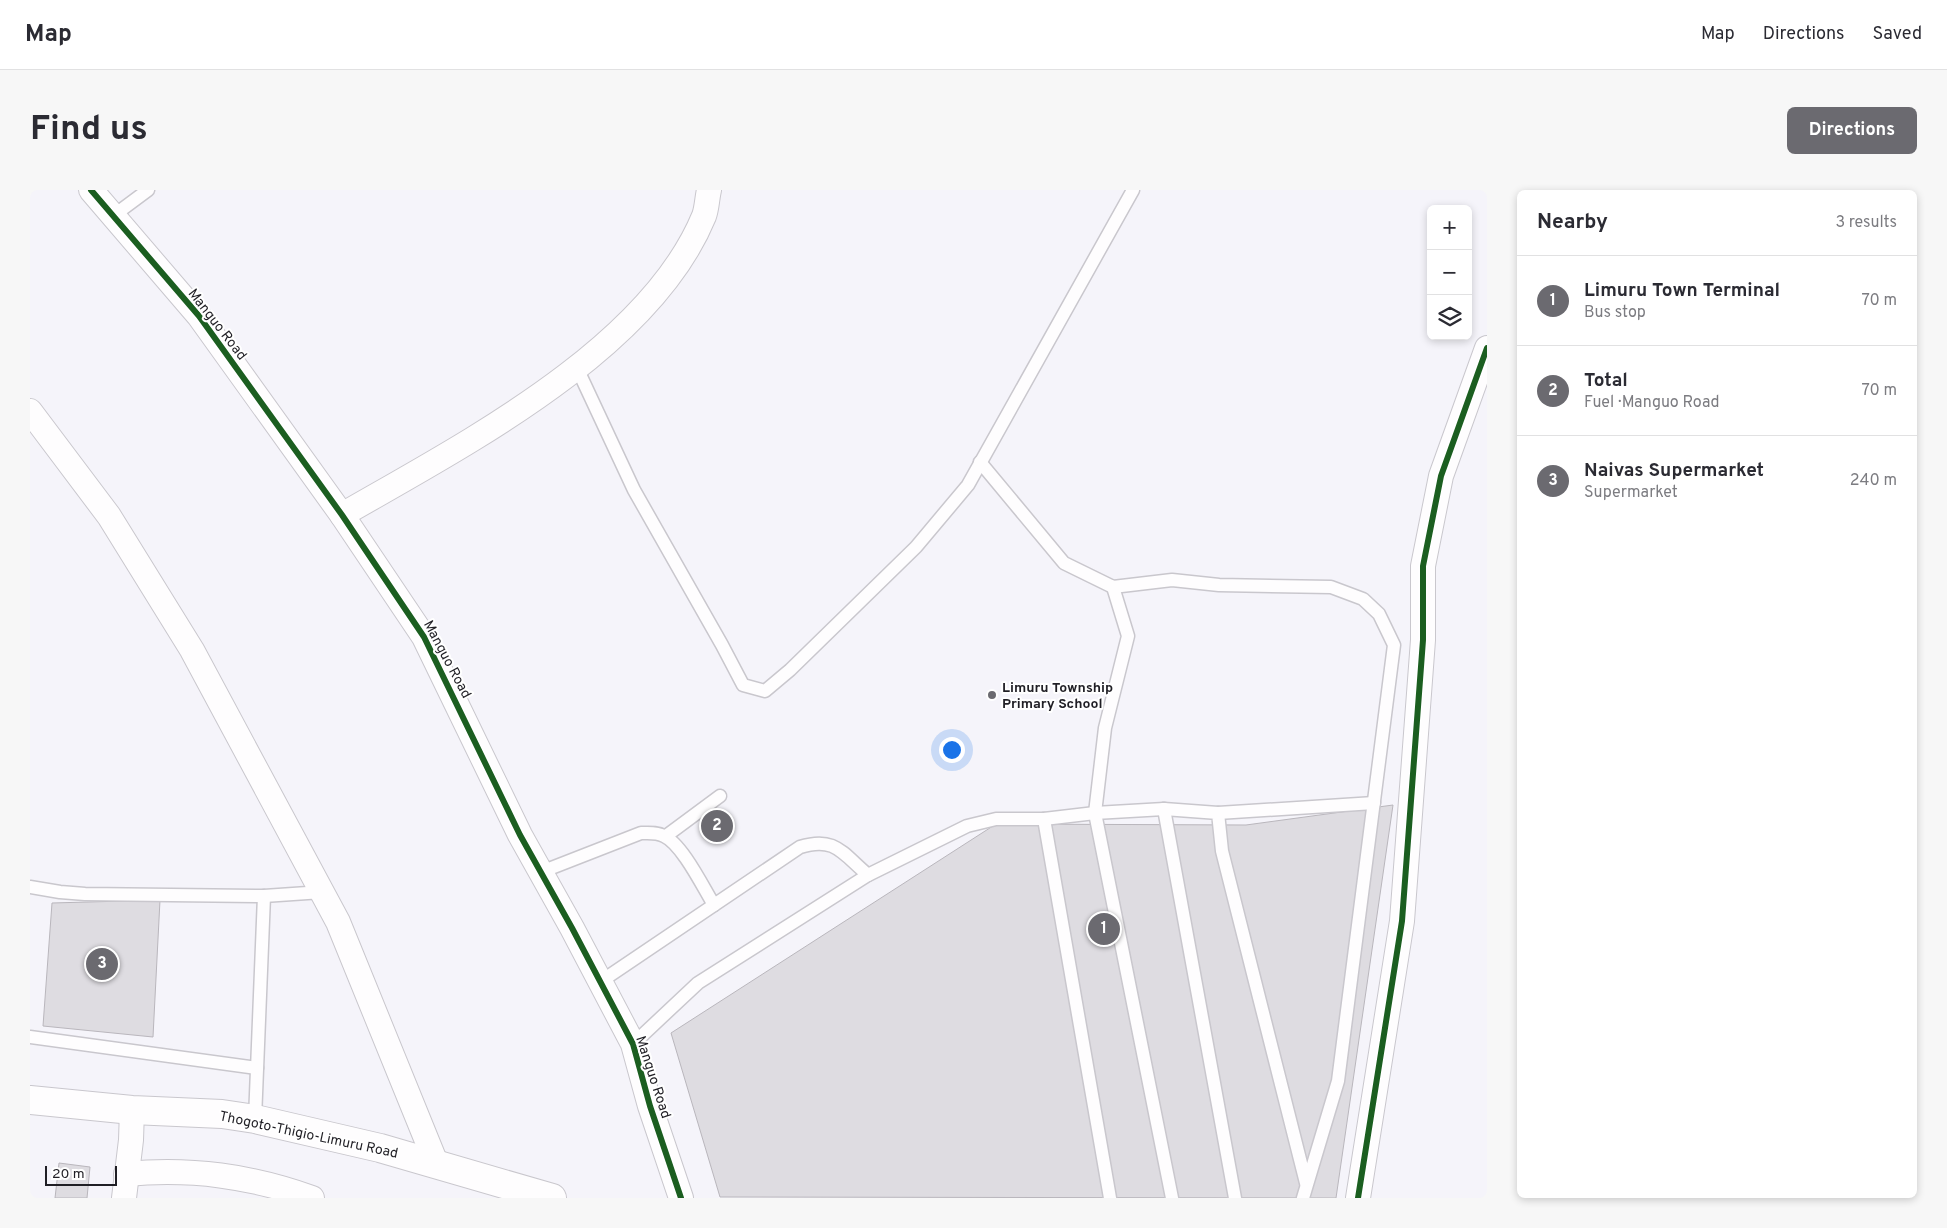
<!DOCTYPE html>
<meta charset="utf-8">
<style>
body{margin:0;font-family:Overpass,sans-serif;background:#f7f7f7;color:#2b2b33}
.controls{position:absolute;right:15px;top:15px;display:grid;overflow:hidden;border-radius:8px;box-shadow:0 2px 8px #0003}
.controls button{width:45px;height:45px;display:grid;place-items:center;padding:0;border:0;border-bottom:1px solid #e1e1e2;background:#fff;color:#2b2b33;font:25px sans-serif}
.scale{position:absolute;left:15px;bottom:12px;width:72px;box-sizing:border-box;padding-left:5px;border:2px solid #201f25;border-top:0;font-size:14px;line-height:18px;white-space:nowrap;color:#201f25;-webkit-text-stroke:4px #fff;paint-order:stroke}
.you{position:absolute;left:921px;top:559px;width:18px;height:18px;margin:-12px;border:4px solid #fff;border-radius:50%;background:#1a73e8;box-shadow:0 0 0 8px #1a73e833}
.badge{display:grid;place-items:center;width:32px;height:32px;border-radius:50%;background:#6b6a70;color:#fff;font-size:16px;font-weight:700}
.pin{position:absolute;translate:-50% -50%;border:2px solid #fff;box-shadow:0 1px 5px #0006}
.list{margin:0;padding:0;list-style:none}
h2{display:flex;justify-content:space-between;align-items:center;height:65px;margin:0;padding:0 20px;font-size:21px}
h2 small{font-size:16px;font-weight:400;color:#7c7c81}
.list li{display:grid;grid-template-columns:32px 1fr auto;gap:15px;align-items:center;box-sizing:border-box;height:90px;padding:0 20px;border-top:1px solid #e1e1e2}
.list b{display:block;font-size:19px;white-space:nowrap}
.list p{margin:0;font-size:16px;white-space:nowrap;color:#7c7c81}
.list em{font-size:16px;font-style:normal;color:#7c7c81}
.icon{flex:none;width:28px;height:28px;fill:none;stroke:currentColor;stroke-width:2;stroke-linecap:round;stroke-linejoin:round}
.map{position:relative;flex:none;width:1457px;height:1008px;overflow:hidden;border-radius:8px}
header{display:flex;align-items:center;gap:30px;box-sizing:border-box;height:70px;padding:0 25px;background:#fff;border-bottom:1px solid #e1e1e2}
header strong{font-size:24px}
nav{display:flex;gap:28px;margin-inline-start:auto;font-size:18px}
.intro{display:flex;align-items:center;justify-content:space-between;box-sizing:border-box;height:120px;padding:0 30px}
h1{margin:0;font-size:35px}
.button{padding:12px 22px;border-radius:8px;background:#6b6a70;color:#fff;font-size:18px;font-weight:700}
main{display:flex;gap:30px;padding:0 30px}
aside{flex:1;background:#fff;border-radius:8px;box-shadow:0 2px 8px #0003}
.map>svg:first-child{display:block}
.building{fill:#dedce1;stroke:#b9b6bc}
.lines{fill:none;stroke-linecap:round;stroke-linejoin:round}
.service-casing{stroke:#c9c7cd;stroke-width:15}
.minor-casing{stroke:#c9c7cd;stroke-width:26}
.trunk-casing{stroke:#c9c7cd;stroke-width:30}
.service{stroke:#fefdfe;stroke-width:12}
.minor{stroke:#fefdfe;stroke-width:24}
.trunk{stroke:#fefdfe;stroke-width:28}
.cycleway-casing{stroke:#fff;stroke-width:9}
.cycleway{stroke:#1b5e20;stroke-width:6}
.poi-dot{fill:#6b6a70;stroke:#fff;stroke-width:2}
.labels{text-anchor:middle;stroke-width:4;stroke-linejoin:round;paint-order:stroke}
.street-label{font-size:14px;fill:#201f25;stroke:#fff}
.poi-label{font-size:14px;font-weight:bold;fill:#201f25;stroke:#fff;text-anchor:start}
</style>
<header>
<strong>Map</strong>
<nav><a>Map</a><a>Directions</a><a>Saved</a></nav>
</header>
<div class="intro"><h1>Find us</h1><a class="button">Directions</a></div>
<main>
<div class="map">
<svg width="1457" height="1008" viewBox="0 0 1457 1008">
<rect width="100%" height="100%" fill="#f5f4fa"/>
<!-- building -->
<g class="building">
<path d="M 1363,615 L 1306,1008 L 690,1007 L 641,843 L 966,634 L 1216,635 Z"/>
<path d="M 130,710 L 123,847 L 13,836 L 22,713 Z"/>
<path d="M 29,973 L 60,977 L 57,1008 L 25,1008 Z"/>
</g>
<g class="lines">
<!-- service casing -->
<g class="service-casing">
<g id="service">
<path d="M 83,26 L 118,0"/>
<path d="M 547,178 L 604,300 L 692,455 L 713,495 L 735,501 L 760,480 L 886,357 L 938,295 L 1103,0"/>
<path d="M 950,272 L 1034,373 L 1083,397 L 1142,390 L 1189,395 L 1301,397 L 1333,409 L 1349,424 L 1364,455 L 1308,891 L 1273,1008"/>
<path d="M 1083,397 L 1098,446 L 1075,538 L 1065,623 L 1142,1008"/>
<path d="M 1134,619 L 1205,1008"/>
<path d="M 1188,623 L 1344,613"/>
<path d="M 1014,629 L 1080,1008"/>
<path d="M 636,646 L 690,606"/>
<path d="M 511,682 L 611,643 C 619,643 627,642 634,646 C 652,654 673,697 684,715"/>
<path d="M 0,697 L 30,702 L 55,704 L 234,706 L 292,702"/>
<path d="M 570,792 L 770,657 C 805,646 812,663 838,685"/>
<path d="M 0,847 L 227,878"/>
<path d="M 603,854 L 668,793 L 838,685 L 937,636 L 966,629 L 1014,629 L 1065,623 L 1134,619 L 1188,623 L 1192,661 L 1276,993"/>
<path d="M 225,929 L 234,706"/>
</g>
</g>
<!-- minor casing -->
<g class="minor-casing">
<g id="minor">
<path d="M 61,0 L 169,126 L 312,325 L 394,447 L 490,645 L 542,738 L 603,854 L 620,916 L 651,1008"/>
<path d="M 0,221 L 79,326 L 162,460 L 308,732 L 406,973"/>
<path d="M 312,325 C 433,255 619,160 674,26 C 677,18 677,8 679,0"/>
<path d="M 96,984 C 162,978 220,986 282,1008"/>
<path d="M 94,1008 L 101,950 L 102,920"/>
<path d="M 1328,1008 L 1372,731 L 1393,450 L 1393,376 L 1411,286 L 1457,158"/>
</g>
</g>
<!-- trunk casing -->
<g class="trunk-casing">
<path id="trunk" d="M 0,910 L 102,920 L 192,924 L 225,929 L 350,958 L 522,1008"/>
</g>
<!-- service -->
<use href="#service" class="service"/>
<!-- minor -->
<use href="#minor" class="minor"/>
<!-- trunk -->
<use href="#trunk" class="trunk"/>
<!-- cycleway casing -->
<g class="cycleway-casing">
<g id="cycleway">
<path d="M 61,0 L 169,126 L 312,325 L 394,447 L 490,645 L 542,738 L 603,854 L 620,916 L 651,1008"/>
<path d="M 1328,1008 L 1372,731 L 1393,450 L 1393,376 L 1411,286 L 1457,158"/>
</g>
</g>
<!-- cycleway -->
<use href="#cycleway" class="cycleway"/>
</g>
<!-- markers -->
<circle class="poi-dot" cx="962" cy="505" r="5"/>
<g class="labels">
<!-- street labels -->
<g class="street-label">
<text transform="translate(188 134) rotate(52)" y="5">Manguo Road</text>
<text transform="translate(418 469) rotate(62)" y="5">Manguo Road</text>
<text transform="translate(624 887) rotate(72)" y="5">Manguo Road</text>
<text transform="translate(279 944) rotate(12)" y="5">Thogoto-Thigio-Limuru Road</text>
</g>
<!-- poi labels -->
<g class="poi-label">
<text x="972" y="502">Limuru Township<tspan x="972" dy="16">Primary School</tspan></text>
</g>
</g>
</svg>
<div class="controls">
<button>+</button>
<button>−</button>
<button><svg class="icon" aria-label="layers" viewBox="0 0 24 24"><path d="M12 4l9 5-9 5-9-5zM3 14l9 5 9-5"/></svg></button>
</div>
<div class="scale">20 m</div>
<div class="you"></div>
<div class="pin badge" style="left:1074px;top:739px">1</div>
<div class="pin badge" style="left:687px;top:636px">2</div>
<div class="pin badge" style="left:72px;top:774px">3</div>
</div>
<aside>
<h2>Nearby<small>3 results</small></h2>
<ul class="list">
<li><span class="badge">1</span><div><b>Limuru Town Terminal</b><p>Bus stop</p></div><em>70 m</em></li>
<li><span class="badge">2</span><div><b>Total</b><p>Fuel · Manguo Road</p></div><em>70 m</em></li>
<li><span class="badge">3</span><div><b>Naivas Supermarket</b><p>Supermarket</p></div><em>240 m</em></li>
</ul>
</aside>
</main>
